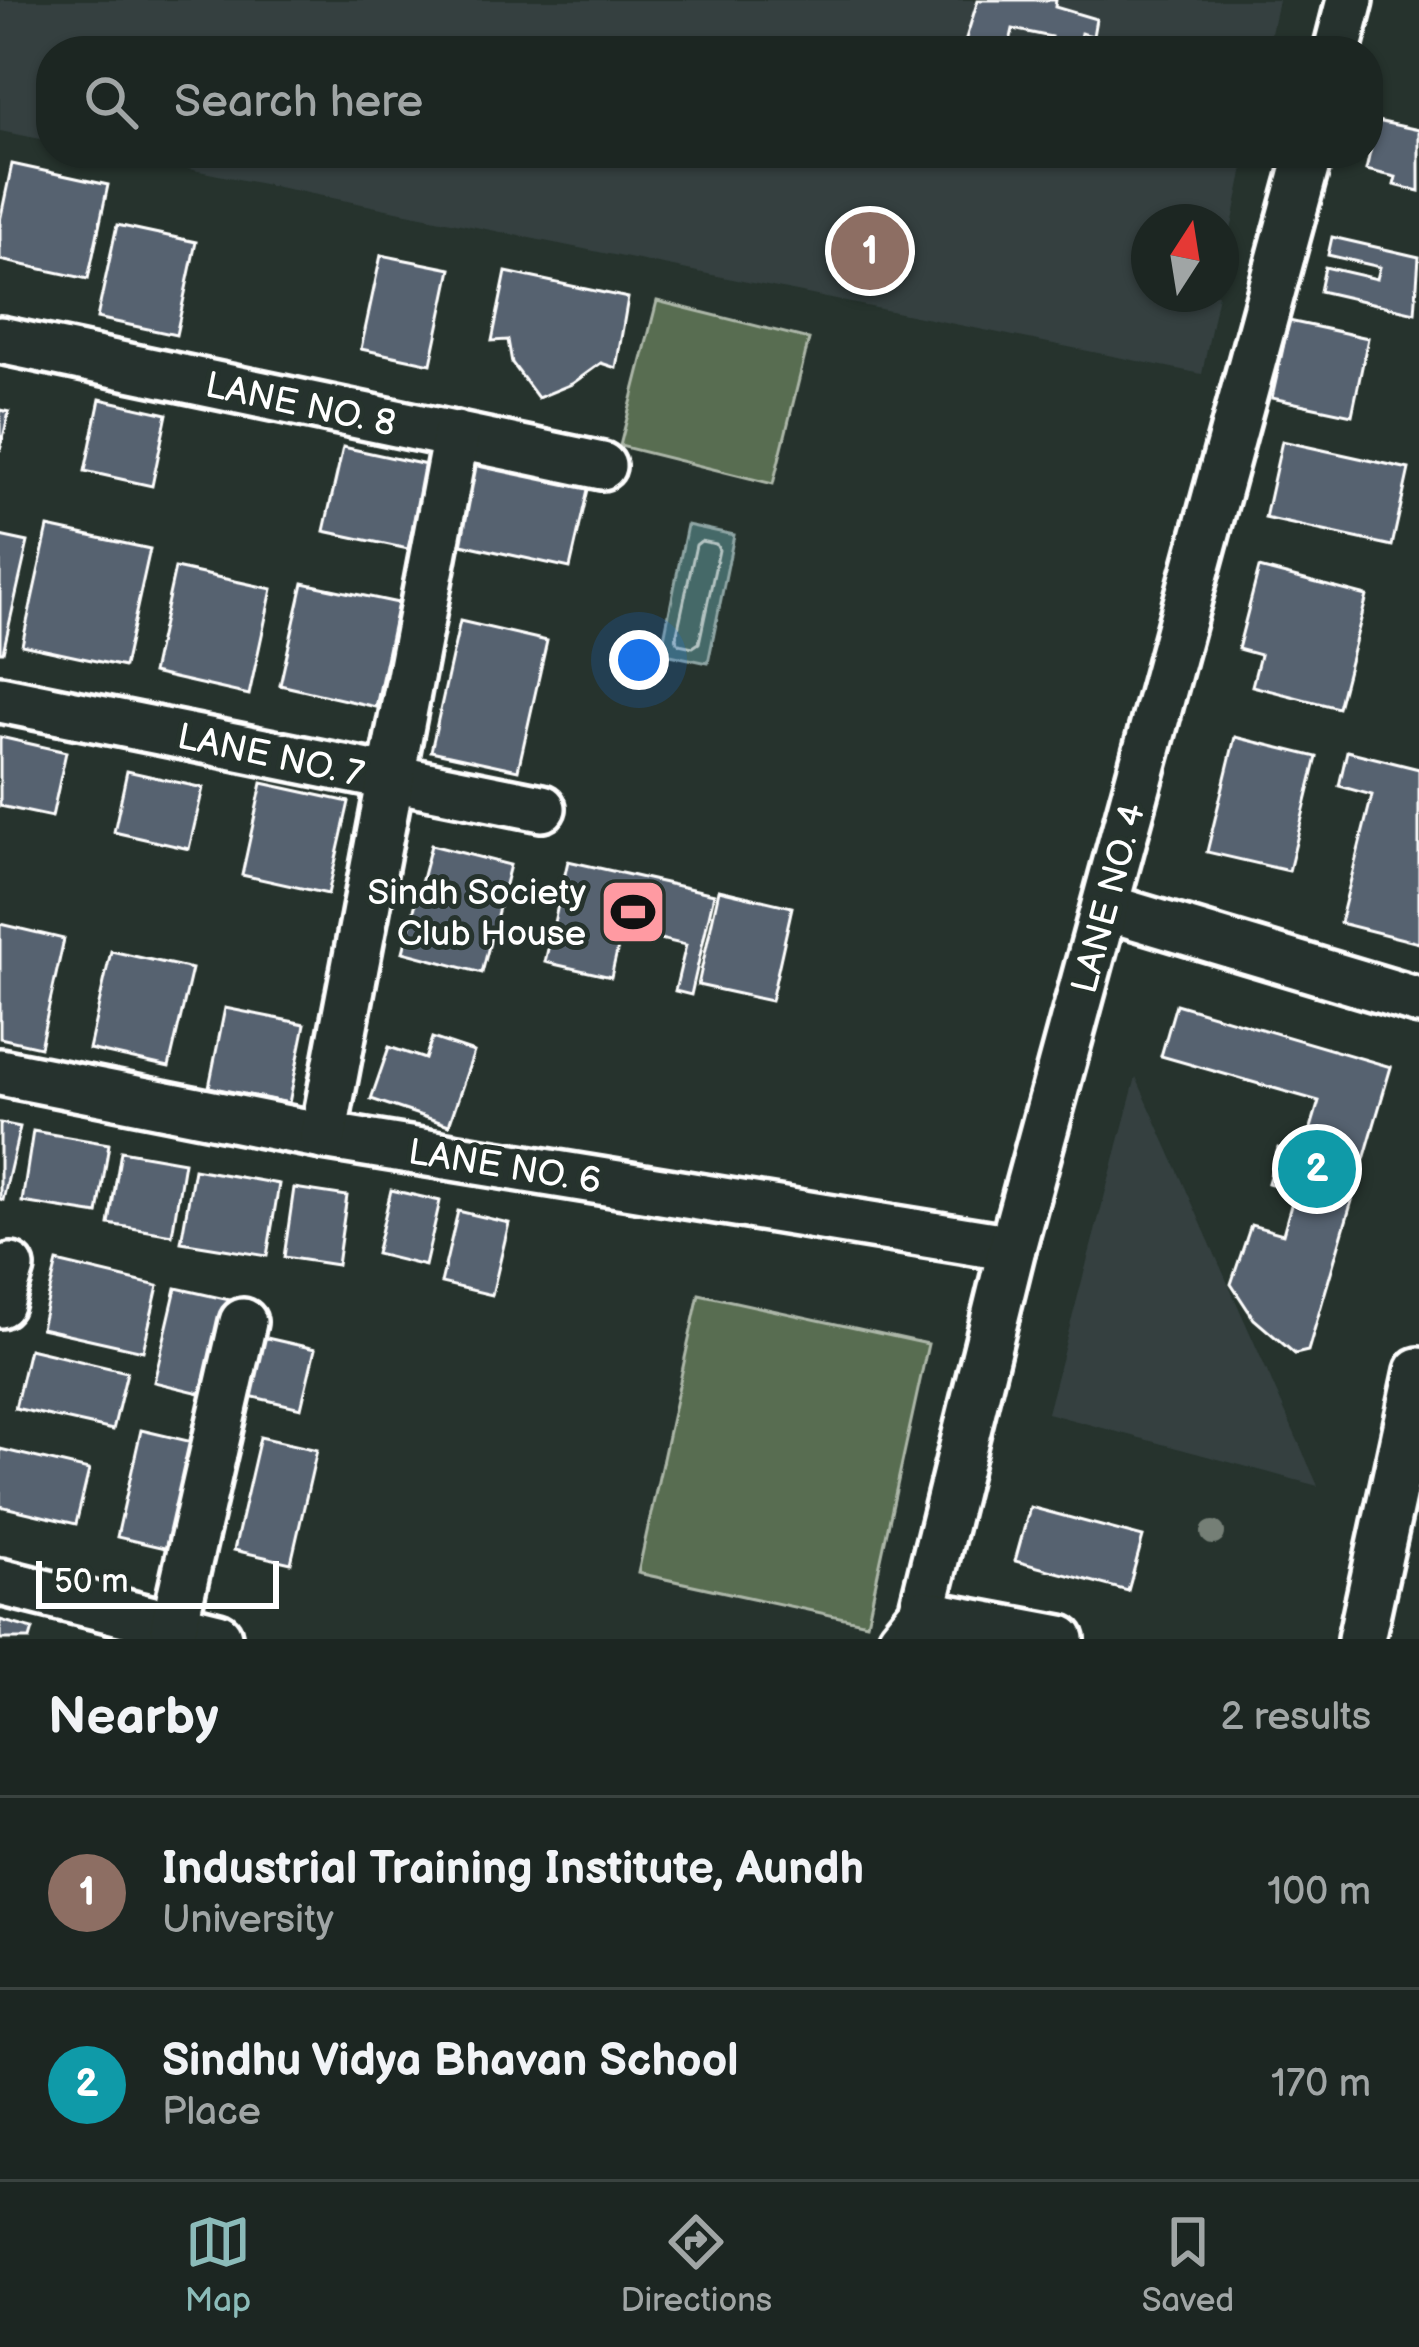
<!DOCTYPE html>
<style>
body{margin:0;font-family:"Balsamiq Sans",sans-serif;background:#29322f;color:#f1f3f6}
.compass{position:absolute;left:1131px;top:204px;width:108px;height:108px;border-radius:50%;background:#1c2622;box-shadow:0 3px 9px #0004;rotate:12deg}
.scale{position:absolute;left:36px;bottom:30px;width:243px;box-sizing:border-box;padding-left:12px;border:6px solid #fff;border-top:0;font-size:33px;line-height:42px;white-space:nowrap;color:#fff;-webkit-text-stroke:9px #26332d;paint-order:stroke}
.you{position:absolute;left:639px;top:660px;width:42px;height:42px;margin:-30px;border:9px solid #fff;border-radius:50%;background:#1a73e8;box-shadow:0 0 0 18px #1a73e833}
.badge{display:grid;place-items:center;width:78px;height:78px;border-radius:50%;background:#8bbbb9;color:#fff;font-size:39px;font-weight:700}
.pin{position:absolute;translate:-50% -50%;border:6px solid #fff;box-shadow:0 3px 12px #0006}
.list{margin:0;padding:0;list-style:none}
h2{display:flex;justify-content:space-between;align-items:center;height:156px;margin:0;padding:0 48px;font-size:51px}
h2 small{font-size:39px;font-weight:400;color:#a0a5a5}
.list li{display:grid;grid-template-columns:78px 1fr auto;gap:36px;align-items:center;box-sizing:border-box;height:192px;padding:0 48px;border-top:3px solid #3a4340}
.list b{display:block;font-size:45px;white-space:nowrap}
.list p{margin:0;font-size:39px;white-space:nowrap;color:#a0a5a5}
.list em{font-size:39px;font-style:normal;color:#a0a5a5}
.icon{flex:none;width:66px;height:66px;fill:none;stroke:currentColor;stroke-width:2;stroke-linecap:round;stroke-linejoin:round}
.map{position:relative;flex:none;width:1419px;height:1639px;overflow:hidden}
.search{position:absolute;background:#1c2622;box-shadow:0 3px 9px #0004;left:36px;right:36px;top:36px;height:132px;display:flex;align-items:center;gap:30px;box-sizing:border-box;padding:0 42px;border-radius:48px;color:#a0a5a5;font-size:45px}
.sheet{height:540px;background:#1c2622}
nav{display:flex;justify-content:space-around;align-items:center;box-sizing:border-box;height:168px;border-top:3px solid #3a4340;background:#1c2622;font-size:33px;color:#a0a5a5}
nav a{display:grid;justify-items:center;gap:6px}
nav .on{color:#8bbbb9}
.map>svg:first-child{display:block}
.built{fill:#354141}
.green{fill:#586d51;stroke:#acb6a8;stroke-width:3}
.water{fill:#446967;stroke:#8fa5a4;stroke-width:3}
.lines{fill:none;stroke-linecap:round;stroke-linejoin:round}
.shore{stroke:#b4c3c2;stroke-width:3}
.building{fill:#57626f;stroke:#fff;stroke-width:3}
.minor-casing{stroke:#fff;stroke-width:54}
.minor{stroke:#26332d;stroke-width:45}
.tree{fill:#747f76}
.labels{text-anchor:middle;stroke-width:10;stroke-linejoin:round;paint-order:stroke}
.street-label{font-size:36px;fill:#fff;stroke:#26332d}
.poi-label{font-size:36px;fill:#fff;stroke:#26332d;text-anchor:end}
</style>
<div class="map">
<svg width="1419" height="1639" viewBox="0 0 1419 1639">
<rect width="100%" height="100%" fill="#26332d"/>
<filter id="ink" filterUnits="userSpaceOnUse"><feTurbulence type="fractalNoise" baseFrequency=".00833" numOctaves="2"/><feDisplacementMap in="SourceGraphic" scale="24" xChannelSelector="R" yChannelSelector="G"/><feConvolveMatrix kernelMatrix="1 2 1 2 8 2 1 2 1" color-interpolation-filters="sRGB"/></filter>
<g filter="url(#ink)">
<!-- built -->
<g class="built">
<path d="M 0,0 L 1278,0 L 1267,51 L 51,51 L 51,141 L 0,131 Z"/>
<path d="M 110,153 L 1247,153 L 1221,279 L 1221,222 L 1149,222 L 1149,294 L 1218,294 L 1202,374 Z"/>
<path d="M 1136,1077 L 1318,1486 L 1047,1413 Z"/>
</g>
<!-- green -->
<g class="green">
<path d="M 657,301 L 809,339 L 773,484 L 620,446 Z"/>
<path d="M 699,1294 L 928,1344 L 867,1623 L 638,1573 Z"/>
</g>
<!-- water -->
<path class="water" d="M 687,525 L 734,535 L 708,663 L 661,653 Z"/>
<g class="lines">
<!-- shore -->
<path class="shore" d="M 701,541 L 716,544 L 719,550 L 699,643 L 693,647 L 679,644 L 676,638 L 696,545 Z"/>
</g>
<!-- building -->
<g class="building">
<path d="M 978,0 L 1056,0 L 1055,7 L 1096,19 L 1093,36 L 1081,33 L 1077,51 L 1048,51 L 1051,37 L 1013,29 L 1008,51 L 962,51 Z"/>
<path d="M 1377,121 L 1419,130 L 1419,191 L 1394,185 L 1396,177 L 1366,170 Z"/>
<path d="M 12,164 L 108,185 L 88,279 L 0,260 L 0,221 Z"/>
<path d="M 117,225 L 196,242 L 176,335 L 97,318 Z"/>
<path d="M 1332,237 L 1419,257 L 1415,313 L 1320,291 L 1325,267 L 1377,279 L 1380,267 L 1328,255 Z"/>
<path d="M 381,255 L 451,269 L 431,364 L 361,349 Z"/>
<path d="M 506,272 L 628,298 L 616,368 L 601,363 L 572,384 L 538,398 L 512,363 L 508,340 L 492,341 Z"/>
<path d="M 1289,321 L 1368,338 L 1352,415 L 1272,398 Z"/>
<path d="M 100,399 L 167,414 L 152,486 L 85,471 Z"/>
<path d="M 0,410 L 9,412 L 0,451 Z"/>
<path d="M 1282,441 L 1409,469 L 1392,546 L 1265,518 Z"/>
<path d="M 343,447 L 426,465 L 408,549 L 324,531 Z"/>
<path d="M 475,460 L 589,485 L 570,568 L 457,543 Z"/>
<path d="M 48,527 L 150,549 L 124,667 L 22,645 Z"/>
<path d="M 0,536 L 28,542 L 3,652 L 0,652 Z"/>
<path d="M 175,568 L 272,589 L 249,695 L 152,673 Z"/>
<path d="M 1259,568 L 1367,596 L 1338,708 L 1252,686 L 1260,655 L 1238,649 Z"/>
<path d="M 303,583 L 398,603 L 376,707 L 280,685 Z"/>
<path d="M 460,621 L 547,641 L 518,770 L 431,751 Z"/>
<path d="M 0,737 L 66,752 L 52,817 L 0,806 Z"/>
<path d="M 1235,737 L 1317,757 L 1289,871 L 1207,852 Z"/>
<path d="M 1347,751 L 1419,769 L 1419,943 L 1340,923 L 1372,795 L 1339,786 Z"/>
<path d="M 127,771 L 203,788 L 189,849 L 114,832 Z"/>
<path d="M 262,783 L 349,802 L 328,894 L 242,875 Z"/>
<path d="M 431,845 L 510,865 L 482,973 L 403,952 Z"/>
<path d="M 568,861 L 714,894 L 691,995 L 675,991 L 686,945 L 622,930 L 611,977 L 545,962 Z"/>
<path d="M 719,890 L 792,907 L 771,1001 L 698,985 Z"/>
<path d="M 0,924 L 64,939 L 40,1047 L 0,1038 Z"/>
<path d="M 111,951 L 192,969 L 169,1067 L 89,1049 Z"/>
<path d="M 1176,1004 L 1391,1067 L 1308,1351 L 1295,1354 L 1254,1319 L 1231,1284 L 1251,1225 L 1283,1234 L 1295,1191 L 1268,1183 L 1278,1148 L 1303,1155 L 1319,1101 L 1161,1056 Z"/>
<path d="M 225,1008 L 305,1024 L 289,1103 L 209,1087 Z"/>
<path d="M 432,1038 L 474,1052 L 449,1125 L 371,1099 L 389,1047 L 425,1059 Z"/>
<path d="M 0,1123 L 20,1127 L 3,1200 L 0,1199 Z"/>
<path d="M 33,1131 L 109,1144 L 98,1214 L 22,1202 Z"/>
<path d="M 121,1151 L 184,1162 L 172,1235 L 109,1224 Z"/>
<path d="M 194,1169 L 279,1184 L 267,1256 L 181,1242 Z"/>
<path d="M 294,1188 L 347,1196 L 337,1265 L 284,1257 Z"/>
<path d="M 391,1190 L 440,1201 L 425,1266 L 376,1254 Z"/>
<path d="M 458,1211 L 509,1223 L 492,1295 L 441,1283 Z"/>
<path d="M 57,1262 L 158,1286 L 143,1351 L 41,1328 Z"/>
<path d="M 176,1288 L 234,1301 L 212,1396 L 154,1382 Z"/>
<path d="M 258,1336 L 315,1349 L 301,1408 L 245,1395 Z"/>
<path d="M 29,1349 L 127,1372 L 113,1430 L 15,1408 Z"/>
<path d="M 141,1430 L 197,1443 L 173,1550 L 117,1537 Z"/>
<path d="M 260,1437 L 317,1450 L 291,1563 L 234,1550 Z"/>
<path d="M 0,1449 L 89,1470 L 76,1524 L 0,1506 Z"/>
<path d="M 1030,1507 L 1143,1537 L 1128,1591 L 1015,1561 Z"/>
<path d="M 0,1620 L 33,1629 L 30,1639 L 0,1639 Z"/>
</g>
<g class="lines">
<!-- minor casing -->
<g class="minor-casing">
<g id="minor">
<path d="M 1337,51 L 1350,0"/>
<path d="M 0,340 L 602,466"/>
<path d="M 0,699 L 542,808"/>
<path d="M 1105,907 L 1419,1001"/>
<path d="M 0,1072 L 323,1136 L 1012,1248"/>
<path d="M 323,1136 L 456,435"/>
<path d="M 0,1304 L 11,1267"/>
<path d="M 0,1582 L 218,1636"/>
<path d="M 174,1625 L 243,1322"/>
<path d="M 901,1639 L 922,1613 L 1012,1248 L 1309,153"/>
<path d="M 916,1639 L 922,1613 L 1061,1639"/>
<path d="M 1361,1639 L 1419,1371"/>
</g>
</g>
<!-- minor -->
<use href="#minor" class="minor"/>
</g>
<!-- trees -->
<circle class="tree" cx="1213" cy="1533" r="12"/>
</g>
<!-- icons -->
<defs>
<g id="stadium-square" transform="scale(3.45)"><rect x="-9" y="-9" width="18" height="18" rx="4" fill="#ff9aa2" stroke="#26332d"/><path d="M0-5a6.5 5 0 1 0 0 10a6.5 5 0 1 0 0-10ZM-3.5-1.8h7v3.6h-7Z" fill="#111"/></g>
</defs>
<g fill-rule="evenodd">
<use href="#stadium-square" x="633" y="912"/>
</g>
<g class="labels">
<!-- street labels -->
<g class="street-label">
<text transform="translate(301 403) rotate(12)" y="13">LANE NO. 8</text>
<text transform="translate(271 754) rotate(12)" y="13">LANE NO. 7</text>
<text transform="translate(1107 898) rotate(-75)" y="13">LANE NO. 4</text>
<text transform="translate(505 1165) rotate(9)" y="13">LANE NO. 6</text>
</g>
<!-- poi labels -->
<g class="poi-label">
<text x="586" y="904">Sindh Society<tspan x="586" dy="41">Club House</tspan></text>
</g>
</g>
</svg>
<svg class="compass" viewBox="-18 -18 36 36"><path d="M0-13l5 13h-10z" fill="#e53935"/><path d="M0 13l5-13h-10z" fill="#a0a5a5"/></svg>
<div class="scale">50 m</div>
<div class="you"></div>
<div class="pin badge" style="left:870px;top:251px;background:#8d6e63">1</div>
<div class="pin badge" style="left:1317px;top:1169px;background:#0f9aa8">2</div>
<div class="search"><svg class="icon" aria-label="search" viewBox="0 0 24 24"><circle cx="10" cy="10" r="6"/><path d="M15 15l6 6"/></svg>Search here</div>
</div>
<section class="sheet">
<h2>Nearby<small>2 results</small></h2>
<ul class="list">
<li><span class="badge" style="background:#8d6e63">1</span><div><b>Industrial Training Institute, Aundh</b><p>University</p></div><em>100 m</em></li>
<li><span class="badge" style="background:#0f9aa8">2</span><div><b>Sindhu Vidya Bhavan School</b><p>Place</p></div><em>170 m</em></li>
</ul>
</section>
<nav>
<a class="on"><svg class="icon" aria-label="map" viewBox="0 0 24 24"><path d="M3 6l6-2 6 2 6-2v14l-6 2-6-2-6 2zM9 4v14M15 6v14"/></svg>Map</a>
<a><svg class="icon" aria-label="directions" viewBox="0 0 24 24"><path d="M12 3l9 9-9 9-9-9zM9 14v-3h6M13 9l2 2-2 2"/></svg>Directions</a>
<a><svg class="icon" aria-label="saved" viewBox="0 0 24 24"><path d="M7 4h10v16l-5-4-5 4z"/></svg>Saved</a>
</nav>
